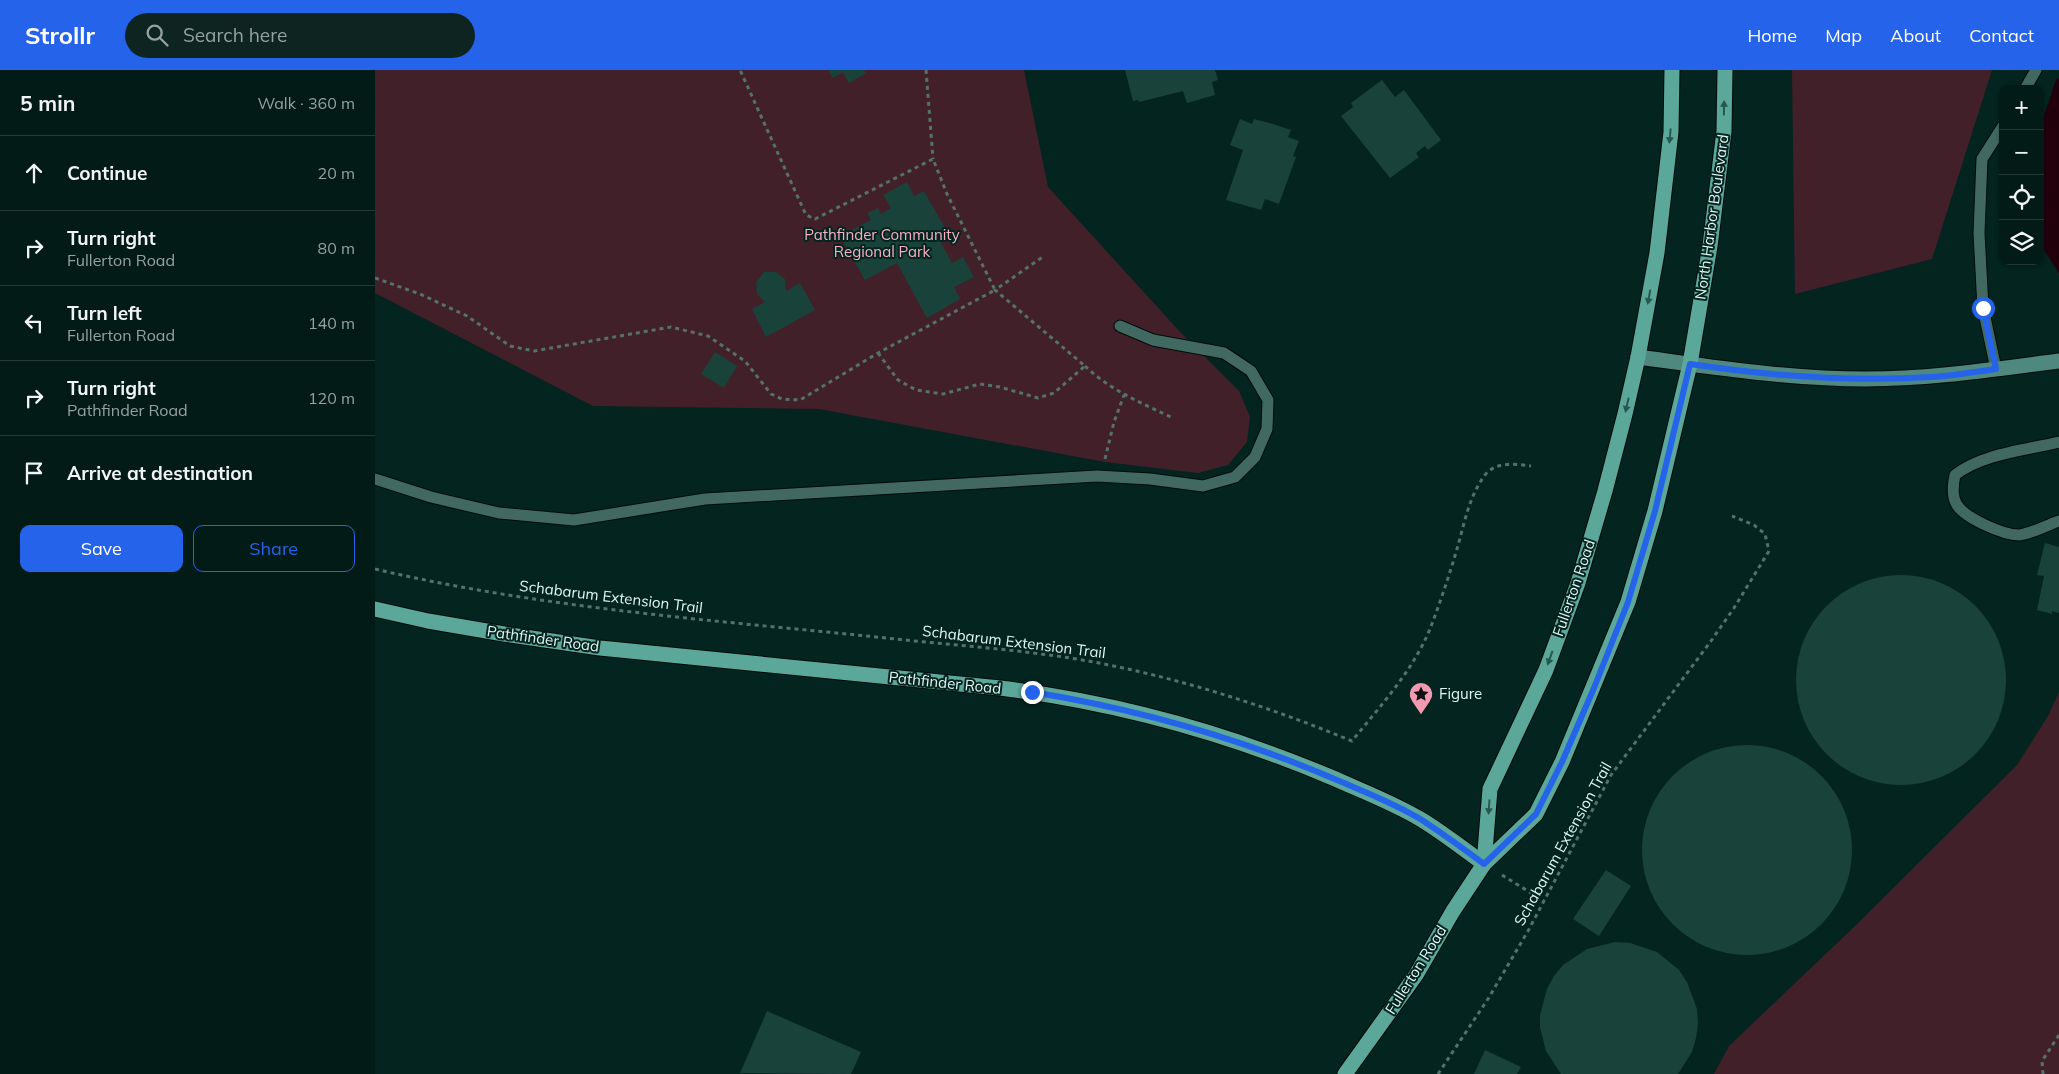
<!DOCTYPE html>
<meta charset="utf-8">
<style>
body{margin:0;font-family:Mulish,sans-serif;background:#0d2420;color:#f1f3f6}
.controls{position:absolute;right:15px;top:15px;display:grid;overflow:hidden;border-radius:10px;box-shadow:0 1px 4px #0004}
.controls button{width:45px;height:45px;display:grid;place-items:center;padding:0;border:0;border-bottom:1px solid #243936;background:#031b17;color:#f1f3f6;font:25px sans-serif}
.stop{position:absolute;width:15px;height:15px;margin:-11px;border:4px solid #2563eb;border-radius:50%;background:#fff}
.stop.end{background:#2563eb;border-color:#fff;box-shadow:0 1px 5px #0008}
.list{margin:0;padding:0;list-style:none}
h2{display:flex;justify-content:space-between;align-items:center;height:65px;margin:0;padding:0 20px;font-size:21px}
h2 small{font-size:16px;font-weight:400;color:#97a1a1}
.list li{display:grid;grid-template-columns:32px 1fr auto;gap:15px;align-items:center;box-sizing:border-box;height:75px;padding:0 20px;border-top:1px solid #243936}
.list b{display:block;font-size:19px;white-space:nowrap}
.list p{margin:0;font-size:16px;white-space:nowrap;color:#97a1a1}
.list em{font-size:16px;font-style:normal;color:#97a1a1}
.actions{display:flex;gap:10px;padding:15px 20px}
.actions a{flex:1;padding:11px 0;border:1px solid #2563eb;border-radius:10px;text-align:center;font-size:18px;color:#2563eb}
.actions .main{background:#2563eb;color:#fff}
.icon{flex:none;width:28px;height:28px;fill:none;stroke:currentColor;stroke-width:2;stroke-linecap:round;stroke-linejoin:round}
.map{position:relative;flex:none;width:1684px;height:1004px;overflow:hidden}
header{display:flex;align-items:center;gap:30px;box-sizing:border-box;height:70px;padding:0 25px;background:#2563eb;color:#fff}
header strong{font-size:24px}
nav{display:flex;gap:28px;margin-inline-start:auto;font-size:18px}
.search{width:350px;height:45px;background:#0d2420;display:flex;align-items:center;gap:12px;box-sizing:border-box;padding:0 18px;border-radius:28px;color:#97a1a1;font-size:19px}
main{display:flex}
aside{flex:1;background:#031b17}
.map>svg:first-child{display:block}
.green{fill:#41202a}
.water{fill:#21000b}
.building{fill:#19423b}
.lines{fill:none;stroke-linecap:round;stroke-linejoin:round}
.lane-casing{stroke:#000c09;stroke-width:13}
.secondary-casing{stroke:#000c09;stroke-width:17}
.primary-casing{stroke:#000c09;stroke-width:17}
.path{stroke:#55716c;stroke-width:3;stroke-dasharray:4 4;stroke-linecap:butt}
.lane{stroke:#416962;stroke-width:11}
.secondary{stroke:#4e887e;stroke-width:15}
.primary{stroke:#5ba79a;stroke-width:15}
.oneway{fill:#275850}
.route{stroke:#2563eb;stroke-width:6}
.labels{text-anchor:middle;stroke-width:4;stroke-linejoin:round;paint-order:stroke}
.street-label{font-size:15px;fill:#e0f6f1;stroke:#04241f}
.park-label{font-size:15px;fill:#f9afc2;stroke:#04241f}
.poi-label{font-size:15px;fill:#e0f6f1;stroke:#04241f;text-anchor:start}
</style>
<header>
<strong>Strollr</strong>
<div class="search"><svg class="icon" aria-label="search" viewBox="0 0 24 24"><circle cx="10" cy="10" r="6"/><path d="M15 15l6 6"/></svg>Search here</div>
<nav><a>Home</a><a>Map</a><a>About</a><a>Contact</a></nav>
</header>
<main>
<aside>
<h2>5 min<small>Walk · 360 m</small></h2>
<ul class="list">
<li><svg class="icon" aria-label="ahead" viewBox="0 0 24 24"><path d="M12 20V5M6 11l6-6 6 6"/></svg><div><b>Continue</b></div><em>20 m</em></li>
<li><svg class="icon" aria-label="right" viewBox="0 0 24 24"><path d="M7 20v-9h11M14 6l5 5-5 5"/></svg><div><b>Turn right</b><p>Fullerton Road</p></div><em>80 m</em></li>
<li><svg class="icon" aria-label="left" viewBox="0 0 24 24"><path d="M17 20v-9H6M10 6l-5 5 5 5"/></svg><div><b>Turn left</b><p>Fullerton Road</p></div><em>140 m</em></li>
<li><svg class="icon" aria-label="right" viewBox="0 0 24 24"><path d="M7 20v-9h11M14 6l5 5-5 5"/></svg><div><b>Turn right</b><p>Pathfinder Road</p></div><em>120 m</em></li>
<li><svg class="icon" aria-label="arrive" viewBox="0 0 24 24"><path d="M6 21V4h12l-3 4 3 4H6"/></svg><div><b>Arrive at destination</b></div></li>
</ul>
<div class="actions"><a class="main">Save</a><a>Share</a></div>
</aside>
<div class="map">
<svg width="1684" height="1004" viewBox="0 0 1684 1004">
<rect width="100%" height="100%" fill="#04241f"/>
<!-- green -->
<g class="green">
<path d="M 0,0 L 649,0 L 673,117 L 807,264 L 864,321 L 875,347 L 872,372 L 853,395 L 823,403 L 730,392 L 444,339 L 218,336 L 0,223 Z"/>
<path d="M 1417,0 L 1617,0 L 1557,189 L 1420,224 Z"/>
<path d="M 1684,622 L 1684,1004 L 1339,1004 L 1354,976 L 1478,858 L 1642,695 L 1673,646 Z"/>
</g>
<!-- water -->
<path class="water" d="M 1684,8 L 1684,203 L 1665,174 L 1665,57 L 1681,10 Z"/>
<!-- building -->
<g class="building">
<path d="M 453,0 L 489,0 L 491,3 L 474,13 L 468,2 L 458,8 Z"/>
<path d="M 750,0 L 840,0 L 843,10 L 837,12 L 840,25 L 812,33 L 808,21 L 764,32 L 763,30 L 758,31 Z"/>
<path d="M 1007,10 L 1020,27 L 1029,20 L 1066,70 L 1053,80 L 1050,76 L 1041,83 L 1044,87 L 1015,108 L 966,46 L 978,37 L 976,33 Z"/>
<path d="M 865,49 L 877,54 L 879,49 L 898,54 L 916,60 L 913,67 L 924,71 L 918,86 L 921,87 L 904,134 L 890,129 L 886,140 L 851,130 L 868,80 L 855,75 Z"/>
<path d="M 532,112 L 539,126 L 549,121 L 574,165 L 565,171 L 577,193 L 588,187 L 599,207 L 579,217 L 585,229 L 552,248 L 522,193 L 490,210 L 465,166 L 496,150 L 492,143 L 503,138 L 506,144 L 516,138 L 508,125 Z"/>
<path d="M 389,202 L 401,202 L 410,209 L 411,221 L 425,213 L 440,240 L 391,267 L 377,239 L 390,232 L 382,224 L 381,212 Z"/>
<path d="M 340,282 L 362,296 L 349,318 L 326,304 Z"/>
<path d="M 1670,473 L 1684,477 L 1684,543 L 1677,541 L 1677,544 L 1662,540 L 1669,506 L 1662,505 Z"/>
<circle cx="1526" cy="610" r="105"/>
<circle cx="1372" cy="780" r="105"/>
<path d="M 1231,800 L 1256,816 L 1224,866 L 1198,849 Z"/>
<path d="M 1240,872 L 1255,873 L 1282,882 L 1304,900 L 1312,912 L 1322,939 L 1323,954 L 1321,968 L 1317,982 L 1303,1004 L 1186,1004 L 1171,981 L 1165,957 L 1165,945 L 1172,919 L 1179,906 L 1188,895 L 1212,879 Z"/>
<path d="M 392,941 L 486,982 L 476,1004 L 365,1003 Z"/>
<path d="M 1110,980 L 1146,997 L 1142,1004 L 1099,1004 Z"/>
</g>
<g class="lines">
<!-- lane casing -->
<g class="lane-casing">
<g id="lane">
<path d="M 1650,19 L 1661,0"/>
<path d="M 1621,299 L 1608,238 L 1604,163 L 1607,89 L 1628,56"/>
<path d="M 1684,372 C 1651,380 1606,384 1580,405 C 1578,414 1577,427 1582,435 C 1590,448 1628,465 1644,465 C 1656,464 1672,455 1684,451"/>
<path d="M 0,409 L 56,427 L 124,443 L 199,450 L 330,429 L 722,406 L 775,409 L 828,416 L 860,407 L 880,387 L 892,359 L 893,330 L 876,301 L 849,283 L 778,270 L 745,256"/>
</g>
</g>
<!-- secondary casing -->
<g class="secondary-casing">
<path id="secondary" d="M 1263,287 C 1338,297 1414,309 1491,309 C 1556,309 1620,299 1684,291"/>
</g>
<!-- primary casing -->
<g class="primary-casing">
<g id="primary">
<path d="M 0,539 L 53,551 L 129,564 L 225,578 L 625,618 C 739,632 852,663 958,708 C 987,721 1019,733 1047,750 C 1068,763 1089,779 1109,794"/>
<path d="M 1109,794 L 1115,719 L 1171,600 L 1203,513 L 1230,421 L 1250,344 L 1263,287 L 1282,183 L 1296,62 L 1297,0"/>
<path d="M 970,1004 L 1041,905 L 1078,841 L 1109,794 L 1161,744 L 1187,692 L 1253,532 L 1280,441 L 1315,294 L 1335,176 L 1349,61 L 1350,0"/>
</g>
</g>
<!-- path -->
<g class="path">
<path d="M 551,0 L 558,89"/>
<path d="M 0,208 L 45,224 L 92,246 L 135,276 L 159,281 L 296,257 L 333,266 L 370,291 L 396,324 L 407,329 L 425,330 L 503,283 L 620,220 L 572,124 L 558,89 L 440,149 L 431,145 L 365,0"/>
<path d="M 503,283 L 523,310 L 541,320 L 568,324 L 605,314 L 625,317 L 663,328 L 679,323 L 710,296 L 620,220 L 669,186"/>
<path d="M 710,296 C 735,320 766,333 798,348"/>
<path d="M 730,389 L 739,352 L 749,325"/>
<path d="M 0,499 C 174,540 353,551 530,570 C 597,577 664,581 729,594 C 814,611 897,638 977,671 C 1006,635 1037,602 1055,559 C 1065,533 1074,506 1082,479 C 1089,455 1094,426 1110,405 C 1121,391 1141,394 1156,396"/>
<path d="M 1127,805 L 1169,831"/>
<path d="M 1063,1004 L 1113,929 L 1153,861 L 1236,705 L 1336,571 L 1359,538 L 1394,481 L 1390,464 L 1379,455 L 1357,446"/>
<path d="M 1668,1004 L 1667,991 L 1684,965"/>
</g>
<!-- lane -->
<use href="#lane" class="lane"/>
<!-- secondary -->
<use href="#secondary" class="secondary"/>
<!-- primary -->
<use href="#primary" class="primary"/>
</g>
<!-- one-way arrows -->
<defs><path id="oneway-solid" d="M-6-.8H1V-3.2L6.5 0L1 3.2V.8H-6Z" transform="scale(1.25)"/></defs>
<g class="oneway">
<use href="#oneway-solid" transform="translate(1349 38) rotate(-89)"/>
<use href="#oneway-solid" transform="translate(1295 66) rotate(95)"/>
<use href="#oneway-solid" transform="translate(1274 227) rotate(100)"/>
<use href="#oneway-solid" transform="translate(1252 335) rotate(103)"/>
<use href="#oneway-solid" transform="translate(1175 588) rotate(110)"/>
<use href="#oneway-solid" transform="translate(1114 737) rotate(94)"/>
</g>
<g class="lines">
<!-- route -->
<path class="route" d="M 657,622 C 762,639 864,668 962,710 C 990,722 1021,734 1047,750 C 1068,764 1089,779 1109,794 L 1161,744 L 1187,692 L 1219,618 L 1253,532 L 1280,441 L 1315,294 C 1395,306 1476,312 1556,307 C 1578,306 1599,302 1621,299 L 1608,238"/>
</g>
<!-- icons -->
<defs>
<g id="sight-pin" transform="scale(1.25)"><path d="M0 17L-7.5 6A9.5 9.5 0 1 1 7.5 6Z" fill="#f19ab2" stroke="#04241f"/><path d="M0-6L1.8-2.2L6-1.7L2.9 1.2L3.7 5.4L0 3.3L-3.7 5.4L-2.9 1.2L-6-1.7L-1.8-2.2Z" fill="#111"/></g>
</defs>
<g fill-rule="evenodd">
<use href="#sight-pin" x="1046" y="624"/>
</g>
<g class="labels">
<!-- street labels -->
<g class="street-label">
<text transform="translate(1337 147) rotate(-82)" y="5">North Harbor Boulevard</text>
<text transform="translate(1199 518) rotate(-71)" y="5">Fullerton Road</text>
<text transform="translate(236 527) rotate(7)" y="5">Schabarum Extension Trail</text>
<text transform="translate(168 569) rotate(8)" y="5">Pathfinder Road</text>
<text transform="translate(639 572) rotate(7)" y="5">Schabarum Extension Trail</text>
<text transform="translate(570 613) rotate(6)" y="5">Pathfinder Road</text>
<text transform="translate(1188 774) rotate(-61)" y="5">Schabarum Extension Trail</text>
<text transform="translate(1041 900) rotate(-58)" y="5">Fullerton Road</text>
</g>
<!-- park labels -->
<g class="park-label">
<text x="507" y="170">Pathfinder Community<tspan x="507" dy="17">Regional Park</tspan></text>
</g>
<!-- poi labels -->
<g class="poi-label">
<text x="1064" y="629">Figure</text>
</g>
</g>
</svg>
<div class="controls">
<button>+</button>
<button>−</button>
<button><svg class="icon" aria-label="locate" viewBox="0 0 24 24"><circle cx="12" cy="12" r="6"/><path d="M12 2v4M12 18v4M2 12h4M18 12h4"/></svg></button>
<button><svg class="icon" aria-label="layers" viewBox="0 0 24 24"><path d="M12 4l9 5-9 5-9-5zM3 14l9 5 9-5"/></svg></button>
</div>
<div class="stop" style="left:1608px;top:238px"></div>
<div class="stop end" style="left:657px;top:622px"></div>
</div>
</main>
